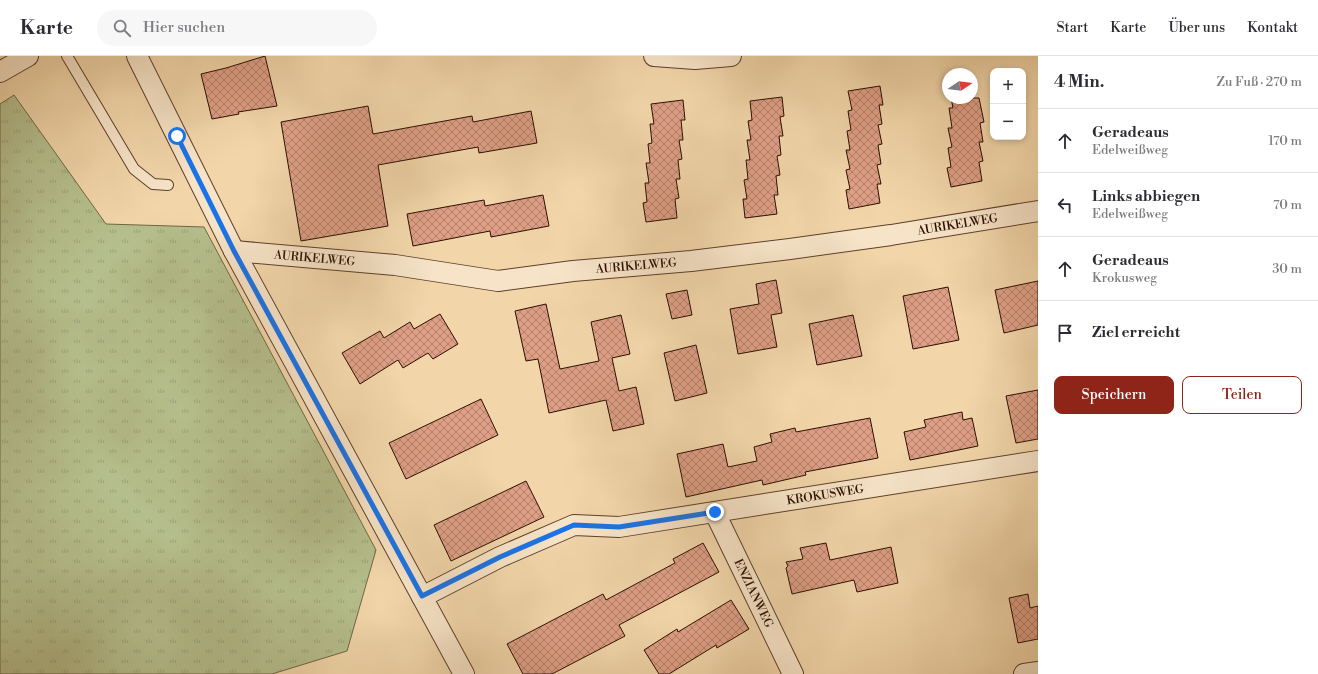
<!DOCTYPE html>
<html lang="de">
<meta charset="utf-8">
<style>
body{margin:0;font-family:"Libre Bodoni",serif;background:#f7f7f7;color:#2b2b33}
.controls{position:absolute;right:12px;top:12px;display:grid;overflow:hidden;border-radius:8px;box-shadow:0 2px 6px #0003}
.controls button{width:36px;height:36px;display:grid;place-items:center;padding:0;border:0;border-bottom:1px solid #e1e1e2;background:#fff;color:#2b2b33;font:20px sans-serif}
.compass{position:absolute;left:942px;top:12px;width:36px;height:36px;border-radius:50%;background:#fff;box-shadow:0 2px 6px #0003;rotate:77deg}
.stop{position:absolute;width:12px;height:12px;margin:-9px;border:3px solid #1a73e8;border-radius:50%;background:#fff}
.stop.end{background:#1a73e8;border-color:#fff;box-shadow:0 1px 4px #0008}
.list{margin:0;padding:0;list-style:none}
h2{display:flex;justify-content:space-between;align-items:center;height:52px;margin:0;padding:0 16px;font-size:17px}
h2 small{font-size:13px;font-weight:400;color:#7c7c81}
.list li{display:grid;grid-template-columns:26px 1fr auto;gap:12px;align-items:center;box-sizing:border-box;height:64px;padding:0 16px;border-top:1px solid #e1e1e2}
.list b{display:block;font-size:15px;white-space:nowrap}
.list p{margin:0;font-size:13px;white-space:nowrap;color:#7c7c81}
.list em{font-size:13px;font-style:normal;color:#7c7c81}
.actions{display:flex;gap:8px;padding:12px 16px}
.actions a{flex:1;padding:9px 0;border:1px solid #8f2418;border-radius:8px;text-align:center;font-size:14px;color:#8f2418}
.actions .main{background:#8f2418;color:#fff}
.icon{flex:none;width:22px;height:22px;fill:none;stroke:currentColor;stroke-width:2;stroke-linecap:round;stroke-linejoin:round}
.map{position:relative;flex:none;width:1038px;height:618px;overflow:hidden}
header{display:flex;align-items:center;gap:24px;box-sizing:border-box;height:56px;padding:0 20px;background:#fff;border-bottom:1px solid #e1e1e2}
header strong{font-size:19px}
nav{display:flex;gap:22px;margin-inline-start:auto;font-size:14px}
.search{width:280px;height:36px;background:#f7f7f7;display:flex;align-items:center;gap:10px;box-sizing:border-box;padding:0 14px;border-radius:22px;color:#7c7c81;font-size:15px}
main{display:flex}
aside{flex:1;background:#fff}
.map>svg:first-child{display:block}
.grass{fill:url(#grass-tufts);stroke:#706646}
.building{fill:url(#building-cross-hatch);stroke:#2c0e00}
.lines{fill:none;stroke-linecap:round;stroke-linejoin:round}
.service-casing{stroke:#5e402a;stroke-width:12}
.minor-casing{stroke:#5e402a;stroke-width:22}
.service{stroke:#f7e4c8;stroke-width:10}
.minor{stroke:#f7e4c8;stroke-width:20}
.route{stroke:#1a73e8;stroke-width:5}
.labels{text-anchor:middle;stroke-width:3;stroke-linejoin:round;paint-order:stroke}
.street-label{font-size:12px;fill:#2c0e00;stroke:#f7e4c8}
</style>
<header>
<strong>Karte</strong>
<div class="search"><svg class="icon" aria-label="search" viewBox="0 0 24 24"><circle cx="10" cy="10" r="6"/><path d="M15 15l6 6"/></svg>Hier suchen</div>
<nav><a>Start</a><a>Karte</a><a>Über uns</a><a>Kontakt</a></nav>
</header>
<main>
<div class="map">
<svg width="1038" height="618" viewBox="0 0 1038 618">
<defs>
<pattern id="grass-tufts" width="24" height="20" patternUnits="userSpaceOnUse"><rect width="24" height="20" fill="#b5bf8d"/><path d="M3 7l-1-3M5 7V3M7 7l1-3M15 17l-1-3M17 17v-4M19 17l1-3" fill="none" stroke="#9ca378"/></pattern>
<pattern id="building-cross-hatch" width="8" height="8" patternUnits="userSpaceOnUse"><rect width="8" height="8" fill="#de9f86"/><path d="M0 0l8 8M0 8l8-8" fill="none" stroke="#b4806b"/></pattern>
</defs>
<rect width="100%" height="100%" fill="#f2d6aa"/>
<filter id="stains"><feTurbulence type="fractalNoise" baseFrequency=".005" numOctaves="4"/><feColorMatrix values="0 0 0 0 .2 0 0 0 0 .09 0 0 0 0 .02 0 0 0 .5 -.17"/></filter>
<radialGradient id="worn" r=".72"><stop offset=".6" stop-color="#630" stop-opacity="0"/><stop offset="1" stop-color="#630" stop-opacity=".3"/></radialGradient>
<!-- grass -->
<path class="grass" d="M 14,39 L 106,168 L 204,171 L 376,494 L 347,595 L 272,618 L 0,618 L 0,48 Z"/>
<!-- building -->
<g class="building">
<path d="M 265,0 L 277,50 L 238,56 L 239,58 L 212,63 L 201,18 L 226,12 Z"/>
<path d="M 880,30 L 883,49 L 879,49 L 882,68 L 878,69 L 882,88 L 878,89 L 881,108 L 877,109 L 881,128 L 877,128 L 880,147 L 849,153 L 846,134 L 850,133 L 846,114 L 850,113 L 846,94 L 850,94 L 847,75 L 851,74 L 848,55 L 852,54 L 848,35 Z"/>
<path d="M 782,41 L 784,60 L 780,61 L 783,80 L 779,80 L 781,99 L 777,100 L 780,119 L 776,120 L 778,139 L 774,139 L 777,158 L 745,162 L 743,143 L 747,143 L 744,124 L 748,123 L 746,104 L 750,104 L 747,84 L 751,84 L 748,65 L 752,64 L 750,45 Z"/>
<path d="M 951,42 L 979,42 L 984,66 L 980,67 L 983,86 L 979,86 L 983,105 L 979,106 L 982,125 L 951,131 L 947,112 L 951,111 L 948,92 L 952,91 L 948,72 L 952,72 L 949,52 L 953,52 Z"/>
<path d="M 683,44 L 685,64 L 681,64 L 683,84 L 679,84 L 682,103 L 678,104 L 680,123 L 676,123 L 679,142 L 675,143 L 677,162 L 646,166 L 643,147 L 647,146 L 645,127 L 649,127 L 646,107 L 650,107 L 648,88 L 652,87 L 650,68 L 654,68 L 651,48 Z"/>
<path d="M 368,50 L 373,78 L 472,60 L 473,66 L 531,55 L 537,87 L 479,97 L 478,91 L 378,109 L 388,170 L 301,185 L 281,66 Z"/>
<path d="M 543,139 L 549,170 L 491,181 L 490,175 L 413,190 L 407,158 L 484,144 L 485,150 Z"/>
<path d="M 776,224 L 782,257 L 771,259 L 777,291 L 738,298 L 730,253 L 759,248 L 756,228 Z"/>
<path d="M 1038,225 L 1038,269 L 1004,277 L 995,234 Z"/>
<path d="M 948,231 L 959,284 L 913,293 L 903,240 Z"/>
<path d="M 687,234 L 692,259 L 672,263 L 666,238 Z"/>
<path d="M 546,248 L 560,313 L 599,305 L 591,266 L 621,259 L 630,298 L 612,302 L 619,335 L 636,331 L 644,368 L 613,375 L 606,344 L 549,357 L 538,303 L 526,305 L 515,255 Z"/>
<path d="M 440,258 L 458,288 L 433,303 L 428,297 L 403,312 L 398,304 L 360,328 L 342,297 L 380,275 L 384,282 L 410,266 L 414,273 Z"/>
<path d="M 853,259 L 862,300 L 817,309 L 809,268 Z"/>
<path d="M 696,289 L 707,337 L 675,345 L 664,297 Z"/>
<path d="M 1038,334 L 1038,383 L 1016,387 L 1006,340 Z"/>
<path d="M 481,343 L 498,379 L 406,423 L 389,387 Z"/>
<path d="M 962,356 L 963,364 L 972,362 L 978,390 L 910,404 L 904,376 L 926,371 L 924,364 Z"/>
<path d="M 870,362 L 878,402 L 805,416 L 806,419 L 763,429 L 762,424 L 686,441 L 677,398 L 723,388 L 728,411 L 757,405 L 754,391 L 772,386 L 770,378 L 795,372 L 796,376 Z"/>
<path d="M 526,425 L 544,461 L 451,505 L 434,469 Z"/>
<path d="M 703,487 L 719,516 L 619,569 L 625,580 L 552,618 L 523,618 L 507,588 L 603,538 L 606,544 L 675,507 L 673,503 Z"/>
<path d="M 826,487 L 830,504 L 891,491 L 898,527 L 857,536 L 854,524 L 792,538 L 786,512 L 788,510 L 786,506 L 803,503 L 800,492 Z"/>
<path d="M 1028,538 L 1030,552 L 1038,550 L 1038,583 L 1018,587 L 1009,542 Z"/>
<path d="M 731,544 L 749,573 L 717,592 L 716,589 L 669,618 L 659,618 L 644,594 L 677,573 L 678,576 Z"/>
</g>
<g class="lines">
<!-- service casing -->
<g class="service-casing">
<path id="service" d="M 67,0 L 134,113 L 153,128 L 168,129"/>
</g>
<!-- minor casing -->
<g class="minor-casing">
<g id="minor">
<path d="M 137,0 L 234,195 L 464,618"/>
<path d="M 654,0 L 695,3 L 731,0"/>
<path d="M 0,16 L 28,0"/>
<path id="s1" d="M 234,195 L 395,209 L 498,225 L 573,215 L 691,205 L 790,193 L 891,179 L 1038,155"/>
<path id="s2" d="M 715,457 L 793,618"/>
<path id="s3" d="M 422,541 L 500,501 L 574,469 L 619,471 L 1038,405"/>
<path d="M 1024,618 L 1038,616"/>
</g>
</g>
<!-- service -->
<use href="#service" class="service"/>
<!-- minor -->
<use href="#minor" class="minor"/>
</g>
<g class="lines">
<!-- route -->
<path class="route" d="M 177,80 L 234,195 L 422,540 L 500,501 L 574,469 L 619,471 L 715,456"/>
</g>
<g class="labels">
<!-- street labels -->
<g class="street-label">
<text dy="4" stroke="none"><textPath href="#s1" startOffset="729">AURIKELWEG</textPath></text>
<text dy="4" stroke="none"><textPath href="#s1" startOffset="81">AURIKELWEG</textPath></text>
<text dy="4" stroke="none"><textPath href="#s1" startOffset="405">AURIKELWEG</textPath></text>
<text dy="4" stroke="none"><textPath href="#s3" startOffset="422">KROKUSWEG</textPath></text>
<text dy="4" stroke="none"><textPath href="#s2" startOffset="89">ENZIANWEG</textPath></text>
</g>
</g>
<rect width="100%" height="100%" filter="url(#stains)"/>
<rect width="100%" height="100%" fill="url(#worn)"/>
</svg>
<div class="controls">
<button>+</button>
<button>−</button>
</div>
<svg class="compass" viewBox="-18 -18 36 36"><path d="M0-13l5 13h-10z" fill="#e53935"/><path d="M0 13l5-13h-10z" fill="#7c7c81"/></svg>
<div class="stop" style="left:177px;top:80px"></div>
<div class="stop end" style="left:715px;top:456px"></div>
</div>
<aside>
<h2>4 Min.<small>Zu Fuß · 270 m</small></h2>
<ul class="list">
<li><svg class="icon" aria-label="ahead" viewBox="0 0 24 24"><path d="M12 20V5M6 11l6-6 6 6"/></svg><div><b>Geradeaus</b><p>Edelweißweg</p></div><em>170 m</em></li>
<li><svg class="icon" aria-label="left" viewBox="0 0 24 24"><path d="M17 20v-9H6M10 6l-5 5 5 5"/></svg><div><b>Links abbiegen</b><p>Edelweißweg</p></div><em>70 m</em></li>
<li><svg class="icon" aria-label="ahead" viewBox="0 0 24 24"><path d="M12 20V5M6 11l6-6 6 6"/></svg><div><b>Geradeaus</b><p>Krokusweg</p></div><em>30 m</em></li>
<li><svg class="icon" aria-label="arrive" viewBox="0 0 24 24"><path d="M6 21V4h12l-3 4 3 4H6"/></svg><div><b>Ziel erreicht</b></div></li>
</ul>
<div class="actions"><a class="main">Speichern</a><a>Teilen</a></div>
</aside>
</main>
